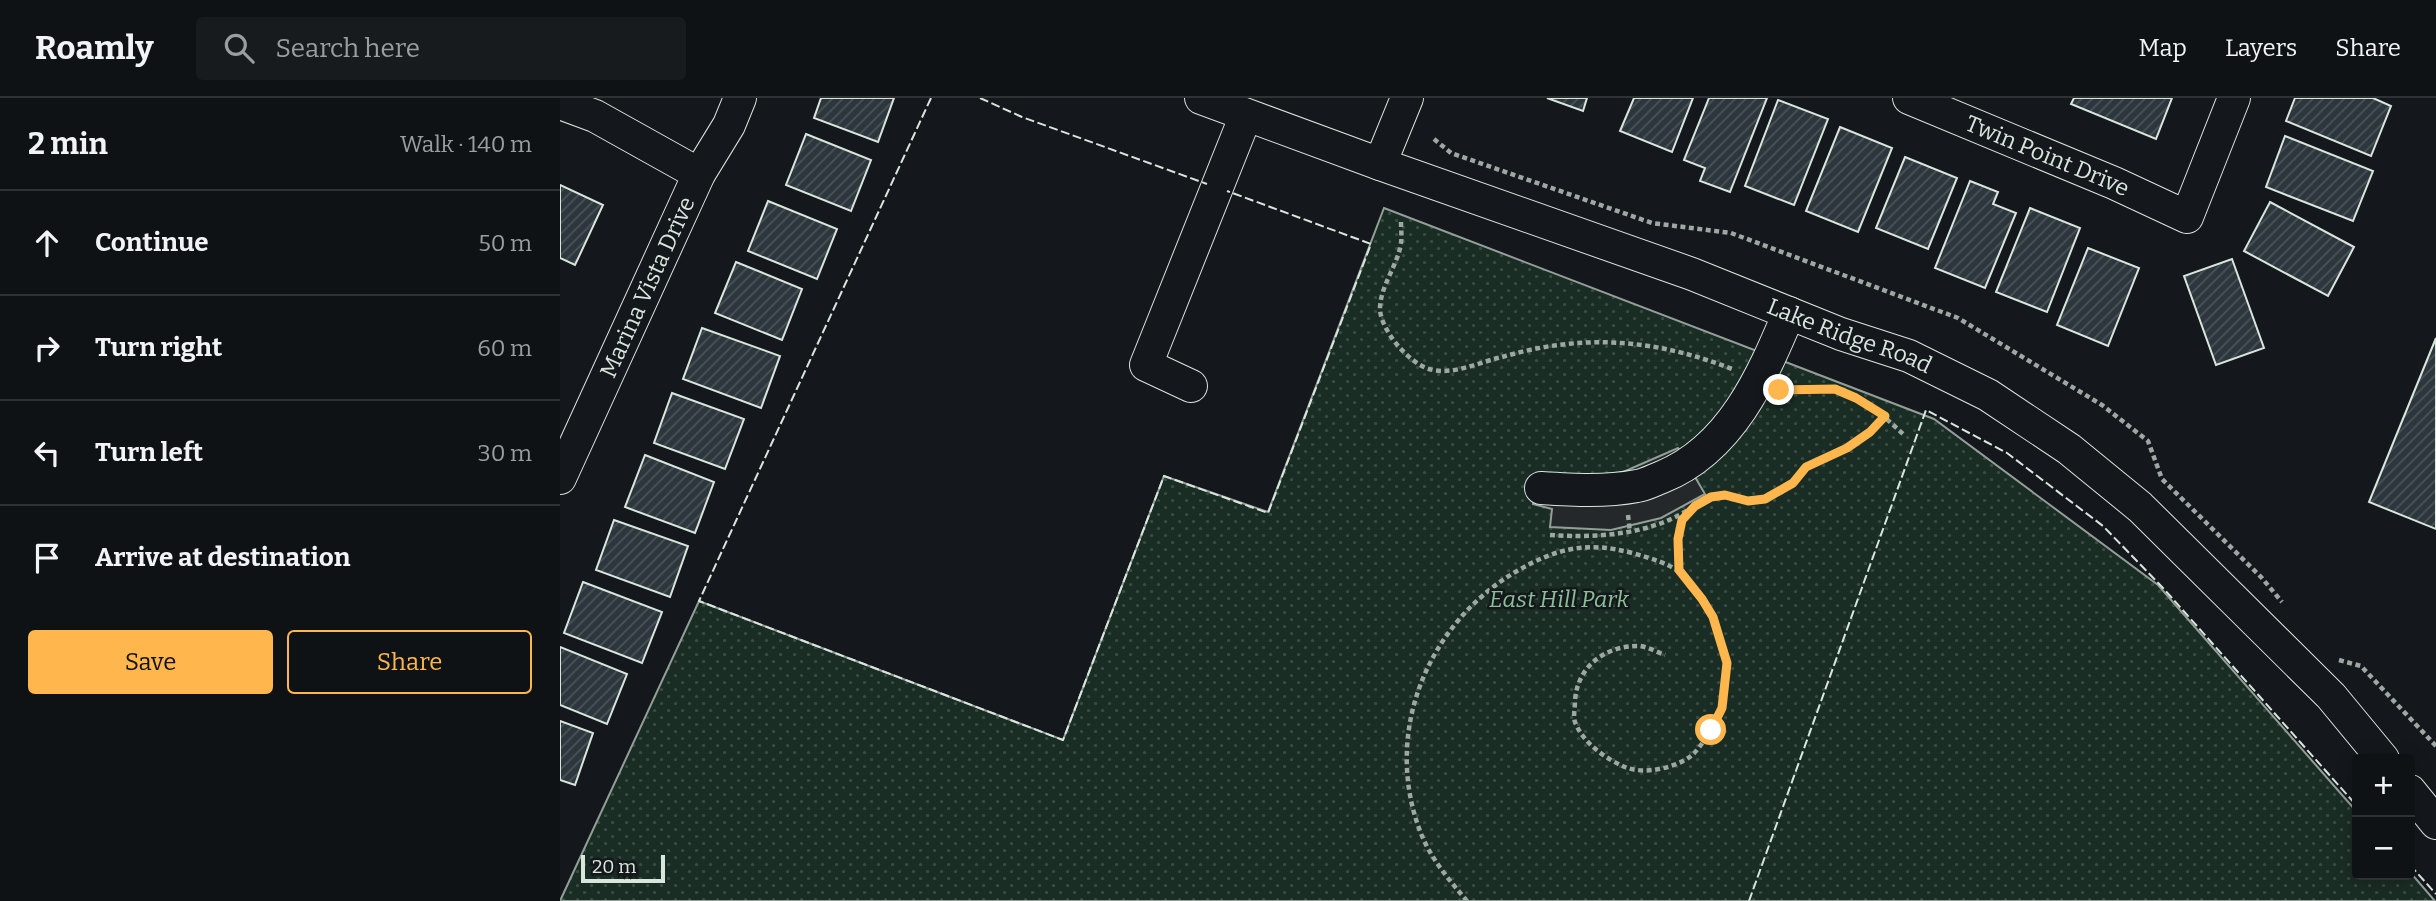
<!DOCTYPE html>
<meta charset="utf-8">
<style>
body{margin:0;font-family:Bitter,serif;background:#181b1e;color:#f1f3f6}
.controls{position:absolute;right:21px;bottom:21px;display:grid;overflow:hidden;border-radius:7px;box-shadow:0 4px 18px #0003}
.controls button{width:63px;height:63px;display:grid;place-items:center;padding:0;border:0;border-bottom:2px solid #2f3234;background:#0f1215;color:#f1f3f6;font:35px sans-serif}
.scale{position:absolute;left:21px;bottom:18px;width:84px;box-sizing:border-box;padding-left:7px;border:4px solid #d8e6dc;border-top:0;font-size:19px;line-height:24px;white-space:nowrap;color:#d8e6dc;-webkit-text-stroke:5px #14181c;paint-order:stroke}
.stop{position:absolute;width:21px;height:21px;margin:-16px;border:5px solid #ffb74d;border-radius:50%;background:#fff}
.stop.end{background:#ffb74d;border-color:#fff;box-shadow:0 2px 7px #0008}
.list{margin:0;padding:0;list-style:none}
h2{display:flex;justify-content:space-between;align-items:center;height:91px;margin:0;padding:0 28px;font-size:30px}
h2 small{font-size:23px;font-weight:400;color:#9b9ea0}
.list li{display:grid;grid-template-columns:46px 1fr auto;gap:21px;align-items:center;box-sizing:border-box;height:105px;padding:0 28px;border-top:2px solid #2f3234}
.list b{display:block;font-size:26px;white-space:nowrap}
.list em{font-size:23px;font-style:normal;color:#9b9ea0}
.actions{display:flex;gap:14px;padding:21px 28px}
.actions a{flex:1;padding:16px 0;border:2px solid #ffb74d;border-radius:7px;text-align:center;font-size:24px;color:#ffb74d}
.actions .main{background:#ffb74d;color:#111}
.icon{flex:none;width:38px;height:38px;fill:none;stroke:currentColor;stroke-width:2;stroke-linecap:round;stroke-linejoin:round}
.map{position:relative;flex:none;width:1876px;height:803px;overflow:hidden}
header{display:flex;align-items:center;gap:42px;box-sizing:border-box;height:98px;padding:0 35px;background:#0f1215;border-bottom:2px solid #2f3234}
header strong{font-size:33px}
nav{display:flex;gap:38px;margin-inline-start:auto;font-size:24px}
.search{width:490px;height:63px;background:#181b1e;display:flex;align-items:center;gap:18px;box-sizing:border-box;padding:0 24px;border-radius:7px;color:#9b9ea0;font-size:26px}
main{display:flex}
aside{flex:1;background:#0f1215}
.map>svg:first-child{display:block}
.park{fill:url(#park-dots);stroke:#939e99;stroke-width:2}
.parking{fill:#24282b;stroke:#939e99;stroke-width:2}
.building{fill:url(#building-hatch);stroke:#d8e6dc;stroke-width:2}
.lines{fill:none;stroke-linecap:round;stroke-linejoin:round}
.minor-casing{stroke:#d8e6dc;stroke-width:34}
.path{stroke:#9da8a2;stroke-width:4.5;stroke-dasharray:5 3.5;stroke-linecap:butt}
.minor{stroke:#14181c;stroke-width:32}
.fence{stroke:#d8e6dc;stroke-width:2;stroke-dasharray:9 3.5;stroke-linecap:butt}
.route{stroke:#ffb74d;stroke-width:9}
.labels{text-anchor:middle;stroke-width:5;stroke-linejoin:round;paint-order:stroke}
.street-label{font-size:23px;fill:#d8e6dc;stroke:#14181c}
.park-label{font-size:23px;font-style:italic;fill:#8ac095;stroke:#14181c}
</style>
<header>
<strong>Roamly</strong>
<div class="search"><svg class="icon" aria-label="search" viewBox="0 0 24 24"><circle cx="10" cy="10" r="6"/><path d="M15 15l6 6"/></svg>Search here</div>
<nav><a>Map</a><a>Layers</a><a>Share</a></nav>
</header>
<main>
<aside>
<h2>2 min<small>Walk · 140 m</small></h2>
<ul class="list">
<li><svg class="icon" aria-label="ahead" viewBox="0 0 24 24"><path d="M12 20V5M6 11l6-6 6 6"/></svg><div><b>Continue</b></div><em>50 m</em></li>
<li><svg class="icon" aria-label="right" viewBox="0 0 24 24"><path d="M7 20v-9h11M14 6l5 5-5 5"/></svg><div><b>Turn right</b></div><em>60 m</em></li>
<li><svg class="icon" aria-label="left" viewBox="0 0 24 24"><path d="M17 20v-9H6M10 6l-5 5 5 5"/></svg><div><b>Turn left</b></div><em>30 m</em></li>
<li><svg class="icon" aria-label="arrive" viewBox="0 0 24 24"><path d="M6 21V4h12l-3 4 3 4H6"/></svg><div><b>Arrive at destination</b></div></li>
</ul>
<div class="actions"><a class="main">Save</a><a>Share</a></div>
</aside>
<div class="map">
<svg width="1876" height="803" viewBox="0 0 1876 803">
<defs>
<pattern id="park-dots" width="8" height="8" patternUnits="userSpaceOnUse" patternTransform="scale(1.75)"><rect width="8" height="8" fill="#1a2d24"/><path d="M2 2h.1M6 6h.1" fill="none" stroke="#3b4b43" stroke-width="1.8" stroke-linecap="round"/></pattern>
<pattern id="building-hatch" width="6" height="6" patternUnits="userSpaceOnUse" patternTransform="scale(1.75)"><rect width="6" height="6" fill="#2c363c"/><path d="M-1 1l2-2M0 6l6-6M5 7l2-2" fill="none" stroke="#4a5358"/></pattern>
</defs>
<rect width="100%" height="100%" fill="#14181c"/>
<!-- park -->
<path class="park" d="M 824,110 L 1374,321 L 1598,487 L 1797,714 L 1797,777 L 1850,777 L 1850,774 L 1875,803 L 0,803 L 139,503 L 503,642 L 604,378 L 708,414 Z"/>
<!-- parking -->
<path class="parking" d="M 1118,350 L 1145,396 L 1101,420 L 1051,432 L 990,429 L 992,411 L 973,406 L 979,375 L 994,379 L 1054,378 Z"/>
<!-- building -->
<g class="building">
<path d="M 261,0 L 334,0 L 318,44 L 254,20 Z"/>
<path d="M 987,0 L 1027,0 L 1023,13 Z"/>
<path d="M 1074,0 L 1133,0 L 1112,54 L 1060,33 Z"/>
<path d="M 1149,0 L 1207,0 L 1170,94 L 1140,83 L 1145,70 L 1124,62 Z"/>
<path d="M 1514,0 L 1612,0 L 1596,41 L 1511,6 Z"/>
<path d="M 1735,0 L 1813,0 L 1831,8 L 1811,58 L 1726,23 Z"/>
<path d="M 1218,2 L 1268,21 L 1234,107 L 1185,88 Z"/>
<path d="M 1280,29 L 1332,50 L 1298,134 L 1246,113 Z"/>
<path d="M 246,36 L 311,62 L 291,113 L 226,87 Z"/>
<path d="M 1725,38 L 1813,73 L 1793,123 L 1706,89 Z"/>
<path d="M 1345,59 L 1397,80 L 1368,151 L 1316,130 Z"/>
<path d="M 1410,83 L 1438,94 L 1433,106 L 1456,115 L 1425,190 L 1375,170 Z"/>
<path d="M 0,87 L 43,107 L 15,167 L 0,160 Z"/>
<path d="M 208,103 L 277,131 L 257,181 L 188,153 Z"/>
<path d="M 1710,104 L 1794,149 L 1768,198 L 1684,153 Z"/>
<path d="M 1470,110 L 1520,130 L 1487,214 L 1436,194 Z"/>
<path d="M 1528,150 L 1579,170 L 1548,248 L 1497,227 Z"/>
<path d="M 1672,161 L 1704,250 L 1656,267 L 1624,178 Z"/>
<path d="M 176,164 L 242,191 L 222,242 L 155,215 Z"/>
<path d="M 142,230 L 220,258 L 201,310 L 123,281 Z"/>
<path d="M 1876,240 L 1876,431 L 1809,404 Z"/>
<path d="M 112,295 L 184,321 L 165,371 L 94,345 Z"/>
<path d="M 85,357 L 154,384 L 135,435 L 65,409 Z"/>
<path d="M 54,422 L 128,448 L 110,499 L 36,472 Z"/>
<path d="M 23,484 L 102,514 L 82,565 L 4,535 Z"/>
<path d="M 0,549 L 67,576 L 47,626 L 0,607 Z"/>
<path d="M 0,623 L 33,635 L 15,687 L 0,682 Z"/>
</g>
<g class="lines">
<!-- minor casing -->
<g class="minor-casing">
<g id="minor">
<path id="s1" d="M 641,0 L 820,66 L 1132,176 L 1281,236 L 1349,258 L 1428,297 L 1509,351 L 1580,409 L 1771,598 L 1823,661"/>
<path id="s2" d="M 1349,0 L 1554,85 L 1627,119 L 1674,0"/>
<path d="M 0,5 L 35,18 L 139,76"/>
<path d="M 820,66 L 847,0"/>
<path d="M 631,288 L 586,267 L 686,17"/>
<path id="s3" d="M 0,380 L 139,76 L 169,27 L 180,0"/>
<path d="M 981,390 C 1013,392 1045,394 1077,388 C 1085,387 1094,382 1102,379 C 1171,351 1202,279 1229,215"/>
<path d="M 1850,693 L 1876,725"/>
</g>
</g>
<!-- path -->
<g class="path">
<path d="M 874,41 L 891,55 L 1092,125 L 1171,135 L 1398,220 L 1542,307 L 1588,343 L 1602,381 L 1701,479 L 1722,504"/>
<path d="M 841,124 C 841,131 842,138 841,145 C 838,167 820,188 820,211 C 821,233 849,265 869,271 C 893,278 919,264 942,259 C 960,254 980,249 999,247 C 1059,239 1116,249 1172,271"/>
<path d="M 1225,292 C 1240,291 1261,288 1276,291 C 1302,297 1326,320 1345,338"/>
<path d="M 1068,417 L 1070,434"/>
<path d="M 990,437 C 1037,440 1088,437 1128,412"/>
<path d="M 1119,471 L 1118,441 L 1122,422 L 1134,408 L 1151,399 L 1165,397 L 1188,403 L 1205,401 L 1233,385 L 1246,369 L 1287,350 L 1310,334 L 1325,318"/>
<path d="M 1779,562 L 1801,568 L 1876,648"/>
<path d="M 907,803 C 890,783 872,762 862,738 C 821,638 866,526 957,473 C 997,450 1027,443 1072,455 C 1115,467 1126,472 1149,512 C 1165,540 1172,578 1162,610 C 1158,622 1141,650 1131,658 C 1115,670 1084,677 1065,669 C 1046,661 1023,645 1015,624 C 1013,619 1015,610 1015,603 C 1017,568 1046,547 1080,548 C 1088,549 1097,554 1105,557"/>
</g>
<!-- minor -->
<use href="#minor" class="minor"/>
<!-- fence -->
<g class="fence">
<path d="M 371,0 L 139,503 L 503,642 L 604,378 L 708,415 L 811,146 L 667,93"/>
<path d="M 420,0 L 462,19 L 647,86"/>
<path d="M 1850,767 L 1876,796"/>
<path d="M 1189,803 L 1366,312 L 1447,355 L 1543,428 L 1604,491 L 1797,708"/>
</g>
</g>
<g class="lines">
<!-- route -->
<path class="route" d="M 1151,632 L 1162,610 L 1167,565 L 1153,519 L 1142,501 L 1119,472 L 1118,441 L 1122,422 L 1135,408 L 1151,399 L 1165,397 L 1188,403 L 1205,401 L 1233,385 L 1246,369 L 1287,350 L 1310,334 L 1325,318 L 1296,300 L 1275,291 L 1219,292"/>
</g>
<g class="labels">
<!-- street labels -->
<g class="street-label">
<text dy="8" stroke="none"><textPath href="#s2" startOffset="150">Twin Point Drive</textPath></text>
<text dy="8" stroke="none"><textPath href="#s3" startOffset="210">Marina Vista Drive</textPath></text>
<text dy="8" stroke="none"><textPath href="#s1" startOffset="691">Lake Ridge Road</textPath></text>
</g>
<!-- park labels -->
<g class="park-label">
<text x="999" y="509">East Hill Park</text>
</g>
</g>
</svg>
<div class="controls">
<button>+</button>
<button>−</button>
</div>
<div class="scale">20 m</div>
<div class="stop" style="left:1151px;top:632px"></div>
<div class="stop end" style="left:1219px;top:292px"></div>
</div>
</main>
